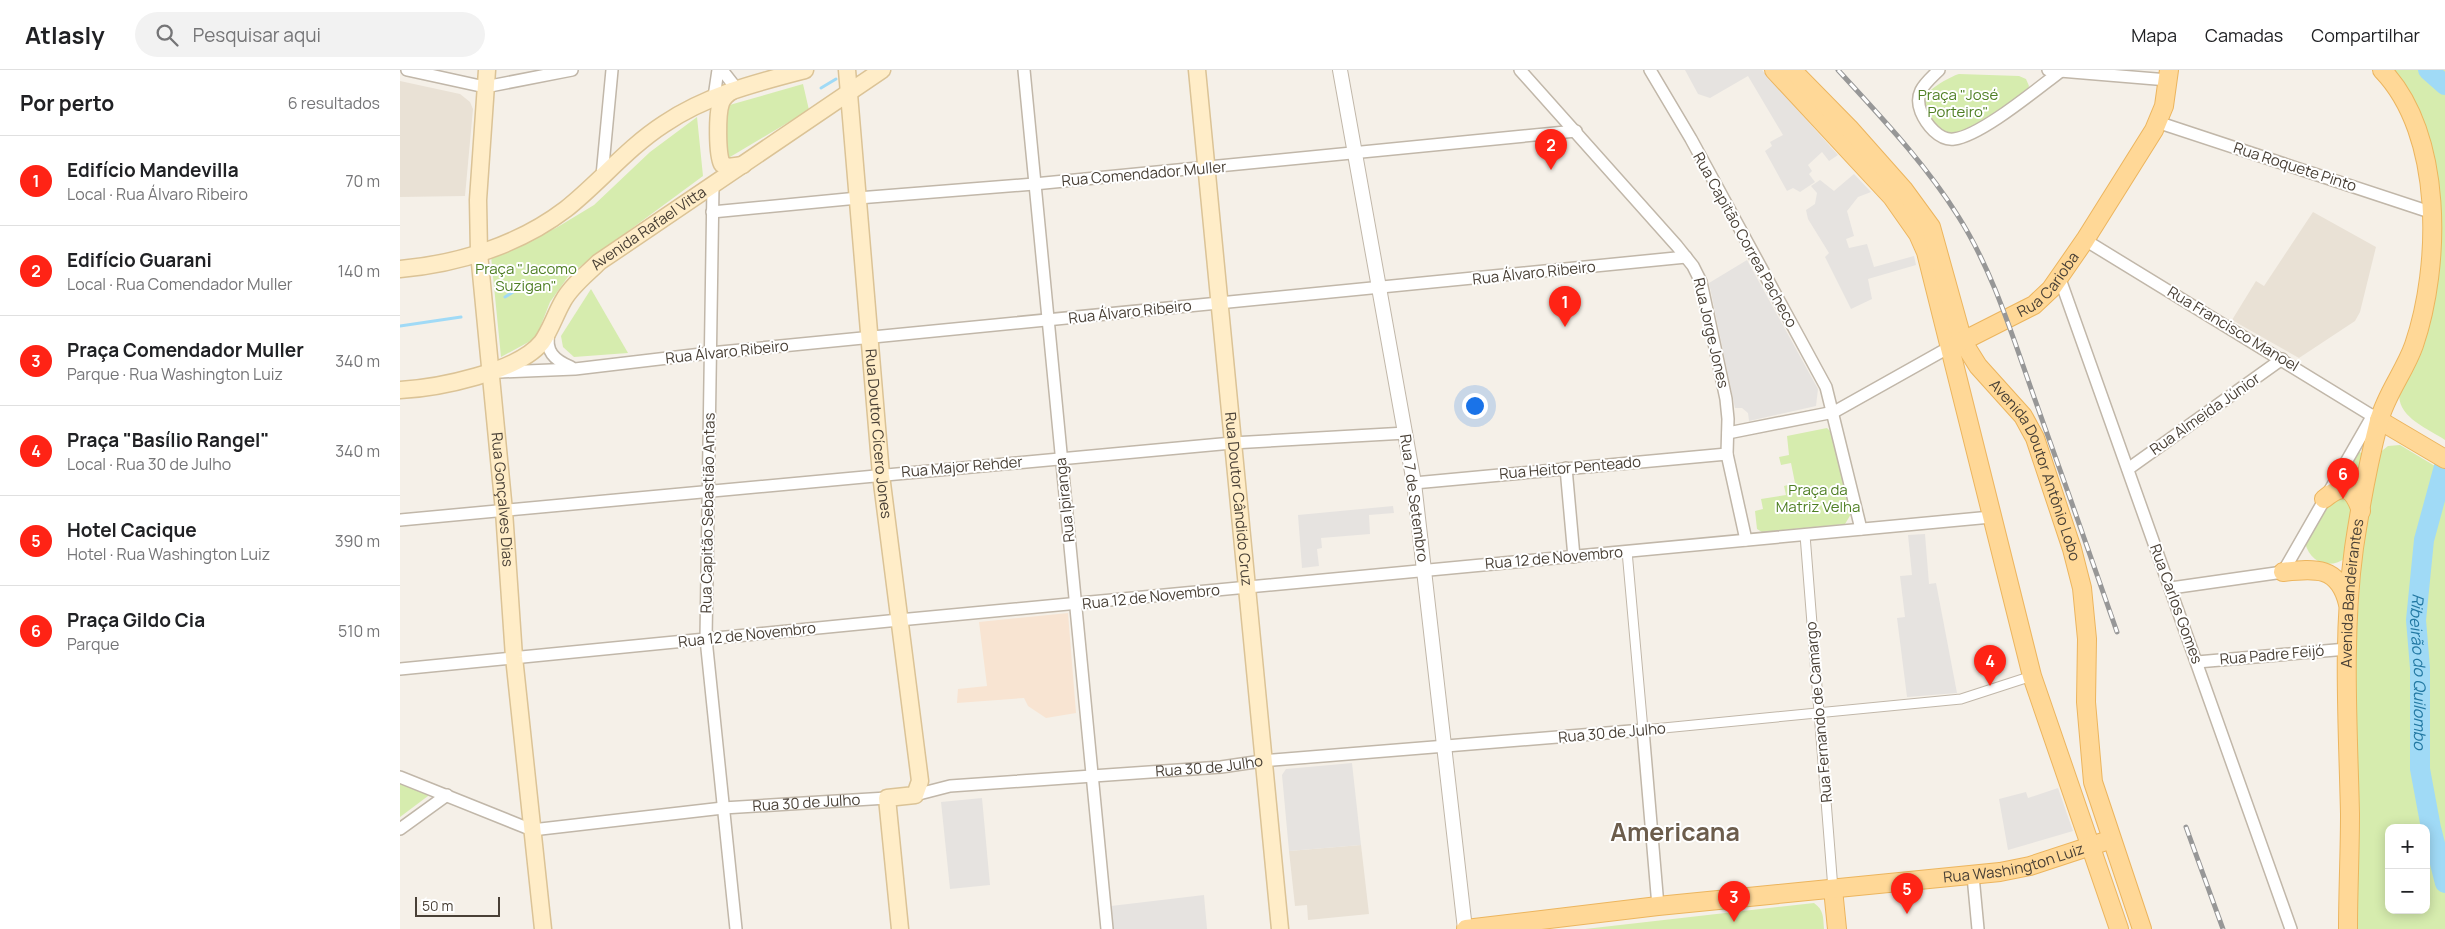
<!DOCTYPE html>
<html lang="pt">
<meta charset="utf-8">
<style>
body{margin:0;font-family:Manrope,sans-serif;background:#f2f2f2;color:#202124}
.controls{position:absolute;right:15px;bottom:15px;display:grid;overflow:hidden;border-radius:10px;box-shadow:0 2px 12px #0003}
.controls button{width:45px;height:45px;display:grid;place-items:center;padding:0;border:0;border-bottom:1px solid #e0e0e0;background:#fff;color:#202124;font:25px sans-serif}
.scale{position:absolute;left:15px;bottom:12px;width:85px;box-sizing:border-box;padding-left:5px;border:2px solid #494036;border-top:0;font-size:14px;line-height:18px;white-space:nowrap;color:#494036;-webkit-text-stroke:4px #fff;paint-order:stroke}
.you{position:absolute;left:1074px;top:335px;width:18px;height:18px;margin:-12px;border:4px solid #fff;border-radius:50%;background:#1a73e8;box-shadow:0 0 0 8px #1a73e833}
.badge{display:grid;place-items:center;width:32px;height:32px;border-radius:50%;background:#ff2315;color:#fff;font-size:16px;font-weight:700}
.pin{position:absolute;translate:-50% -41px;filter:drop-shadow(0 1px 2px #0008)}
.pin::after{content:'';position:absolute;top:26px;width:18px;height:15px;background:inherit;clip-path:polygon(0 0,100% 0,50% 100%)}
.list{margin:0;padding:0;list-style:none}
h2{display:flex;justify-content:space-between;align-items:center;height:65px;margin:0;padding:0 20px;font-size:21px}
h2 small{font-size:16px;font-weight:400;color:#757577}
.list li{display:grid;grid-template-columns:32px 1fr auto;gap:15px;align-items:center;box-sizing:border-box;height:90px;padding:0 20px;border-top:1px solid #e0e0e0}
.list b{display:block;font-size:19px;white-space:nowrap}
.list p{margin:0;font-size:16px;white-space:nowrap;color:#757577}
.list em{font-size:16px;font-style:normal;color:#757577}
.icon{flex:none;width:28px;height:28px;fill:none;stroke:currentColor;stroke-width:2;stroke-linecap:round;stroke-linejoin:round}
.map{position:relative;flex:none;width:2045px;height:859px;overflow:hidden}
header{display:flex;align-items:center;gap:30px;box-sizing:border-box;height:70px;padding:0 25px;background:#fff;border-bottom:1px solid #e0e0e0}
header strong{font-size:24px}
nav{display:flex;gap:28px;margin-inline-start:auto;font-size:18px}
.search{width:350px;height:45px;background:#f2f2f2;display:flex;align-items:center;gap:12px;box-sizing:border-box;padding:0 18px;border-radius:28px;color:#757577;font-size:19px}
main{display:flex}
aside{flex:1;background:#fff}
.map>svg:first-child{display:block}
.residential{fill:#e9e1d5}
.commercial{fill:#f8e4d2}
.green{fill:#d6ecae;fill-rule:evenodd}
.parking{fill:#e6e3e0}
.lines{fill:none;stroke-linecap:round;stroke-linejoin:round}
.stream{stroke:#a0daf6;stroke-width:3}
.river{stroke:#a0daf6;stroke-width:20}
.pedestrian-casing{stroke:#c1b7a9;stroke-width:11}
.minor-casing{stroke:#c1b7a9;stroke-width:14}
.tertiary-casing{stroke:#c1b7a9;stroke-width:16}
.secondary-casing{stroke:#dbc396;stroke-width:19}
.primary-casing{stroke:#ecb55e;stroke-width:20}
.pedestrian{stroke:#fff;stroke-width:9}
.minor{stroke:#fff;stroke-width:11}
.tertiary{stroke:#fff;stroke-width:14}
.secondary{stroke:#ffedc8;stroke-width:16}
.primary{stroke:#ffd897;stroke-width:18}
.rail-casing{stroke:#979797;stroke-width:5}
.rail{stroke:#fff;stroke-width:3;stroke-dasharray:9;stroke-linecap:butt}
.labels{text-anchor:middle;stroke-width:4;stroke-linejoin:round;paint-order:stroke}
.park-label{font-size:15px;fill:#4f7f24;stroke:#fff}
.street-label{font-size:15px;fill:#494036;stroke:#fff}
.water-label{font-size:16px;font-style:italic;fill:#2379a3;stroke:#fff}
.town-label{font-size:25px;font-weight:bold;fill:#6c5d4c;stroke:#fff}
</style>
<header>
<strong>Atlasly</strong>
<div class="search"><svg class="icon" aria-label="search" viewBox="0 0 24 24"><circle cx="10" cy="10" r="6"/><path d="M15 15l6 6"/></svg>Pesquisar aqui</div>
<nav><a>Mapa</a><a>Camadas</a><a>Compartilhar</a></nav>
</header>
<main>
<aside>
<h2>Por perto<small>6 resultados</small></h2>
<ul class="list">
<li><span class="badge">1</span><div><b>Edifício Mandevilla</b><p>Local · Rua Álvaro Ribeiro</p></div><em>70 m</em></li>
<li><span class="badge">2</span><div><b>Edifício Guarani</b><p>Local · Rua Comendador Muller</p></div><em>140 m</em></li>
<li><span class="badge">3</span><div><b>Praça Comendador Muller</b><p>Parque · Rua Washington Luiz</p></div><em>340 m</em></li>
<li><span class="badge">4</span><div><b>Praça &quot;Basílio Rangel&quot;</b><p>Local · Rua 30 de Julho</p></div><em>340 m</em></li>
<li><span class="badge">5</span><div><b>Hotel Cacique</b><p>Hotel · Rua Washington Luiz</p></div><em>390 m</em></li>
<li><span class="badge">6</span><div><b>Praça Gildo Cia</b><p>Parque</p></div><em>510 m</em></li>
</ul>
</aside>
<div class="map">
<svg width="2045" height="859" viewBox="0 0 2045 859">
<rect width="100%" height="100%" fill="#f5f0e8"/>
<!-- residential -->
<g class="residential">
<path d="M 0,11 L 60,24 L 70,32 L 73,39 L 65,126 L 0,127 Z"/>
<path d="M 1913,142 L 1976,177 L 1960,242 L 1955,251 L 1899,288 L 1832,250 L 1856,211 L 1864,216 Z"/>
<path d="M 961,775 L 969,844 L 908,850 L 907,835 L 895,836 L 889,781 Z"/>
</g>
<!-- commercial -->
<path class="commercial" d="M 668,543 L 676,643 L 646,648 L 628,636 L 624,628 L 557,633 L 558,619 L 587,616 L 579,552 Z"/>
<!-- green -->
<g class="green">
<path d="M 1993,0 L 2045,0 L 2045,370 C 2027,358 1994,346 2000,320 C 2010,294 2025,267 2032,239 C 2035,228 2036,216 2038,205 C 2045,128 2040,64 1993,0 Z"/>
<path d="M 1559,4 L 1619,6 L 1626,9 L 1629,16 L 1627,21 L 1562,64 C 1559,65 1554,67 1551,66 C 1542,65 1522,39 1523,31 C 1524,21 1551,6 1559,4 Z"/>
<path d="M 403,14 L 409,40 L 325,90 L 326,36 Z"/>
<path d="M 297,47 L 303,106 L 170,204 L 150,232 L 136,268 L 101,287 L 91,186 L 156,158 L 194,135 L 250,82 Z"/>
<path d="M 191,219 L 228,283 L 174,287 L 163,277 L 161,266 Z"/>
<path d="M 1427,358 L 1432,363 L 1451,444 L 1445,454 L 1362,462 L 1357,459 L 1355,441 L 1363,439 L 1361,429 L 1386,425 L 1384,416 L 1395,413 L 1391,393 L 1381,395 L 1379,387 L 1389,385 L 1387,366 Z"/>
<path d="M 2000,375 L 2045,402 L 2045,859 L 1952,859 L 1956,759 L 1956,571 L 1963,467 L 1978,384 L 1988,376 ZM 1989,758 L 2026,758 L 2026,840 L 1989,840 Z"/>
<path d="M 1958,381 L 1963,384 L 1947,487 C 1930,500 1911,494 1905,473 Z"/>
<path d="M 0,709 L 32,723 L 0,747 Z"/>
<path d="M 1414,833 C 1424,840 1423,847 1424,859 L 1185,859 Z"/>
</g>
<!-- parking -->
<g class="parking">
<path d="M 1285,0 L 1362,0 L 1438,85 L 1429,91 L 1422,82 L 1408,95 L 1412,101 L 1409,104 L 1415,112 L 1400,122 L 1393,118 L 1387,121 L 1365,81 L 1372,76 L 1370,72 L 1383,65 L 1348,6 L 1310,28 L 1298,24 Z"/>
<path d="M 1454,104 L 1471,122 L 1458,127 L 1447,141 L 1454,166 L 1446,169 L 1449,178 L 1467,174 L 1474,197 L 1514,186 L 1516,195 L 1468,209 L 1472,229 L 1451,239 L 1425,187 L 1429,183 L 1408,149 L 1406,140 L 1415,134 L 1417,123 L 1411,116 L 1420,110 L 1434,121 Z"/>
<path d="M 1347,190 L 1418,319 L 1416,336 L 1349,351 L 1348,343 L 1342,338 L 1335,338 L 1309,213 Z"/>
<path d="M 993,436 L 994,443 L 969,445 L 970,464 L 921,468 L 922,478 L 917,479 L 919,496 L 902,498 L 898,445 Z"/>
<path d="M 1525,464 L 1529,514 L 1536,513 L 1557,623 L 1507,627 L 1497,548 L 1505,547 L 1500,506 L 1512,505 L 1508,465 Z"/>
<path d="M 952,693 L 961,775 L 889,781 L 882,705 L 886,699 Z"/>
<path d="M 1658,718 L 1673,761 L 1608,780 L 1599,729 L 1626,722 L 1628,728 Z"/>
<path d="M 582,728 L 590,815 L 550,819 L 541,732 Z"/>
<path d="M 804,825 L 807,859 L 713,859 L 711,836 Z"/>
</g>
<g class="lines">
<!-- stream -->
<g class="stream">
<path d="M 421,18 L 436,9"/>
<path d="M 105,227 L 113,222"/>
<path d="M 0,256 L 61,247"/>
</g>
<!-- river -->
<g class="river">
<path d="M 2028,0 L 2045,15"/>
<path id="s1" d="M 2045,393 L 2024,470 L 2016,550 L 2020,598 L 2020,699 L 2031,758 L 2045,813"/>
</g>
<!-- pedestrian casing -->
<g class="pedestrian-casing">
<g id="pedestrian">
<path d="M 1405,465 L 1433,819"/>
<path d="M 1227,481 L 1243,660 L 1561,629 L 1632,606"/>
</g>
</g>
<!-- minor casing -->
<g class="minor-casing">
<g id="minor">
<path d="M 7,0 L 85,17 L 172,0"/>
<path d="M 322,0 L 336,18"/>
<path d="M 624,0 L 707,859"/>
<path d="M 1120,0 L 1277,176 L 1293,196 L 1301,212 L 1326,329 L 1328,349 L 1327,384 L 1346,470"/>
<path d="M 1250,0 L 1291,69 L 1426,317 L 1461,459"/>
<path d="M 1539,0 C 1526,13 1513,22 1521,42 C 1526,54 1539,71 1554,69 C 1581,66 1638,18 1661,1"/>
<path d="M 1648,0 L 1768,10"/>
<path d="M 314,27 L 318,0"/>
<path d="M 1757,52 L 2033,143"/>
<path d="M 202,106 L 212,0"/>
<path d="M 313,115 L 306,569 L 336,859"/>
<path d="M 312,142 L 458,128 L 634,114 L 1176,61"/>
<path d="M 1685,170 L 1979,350"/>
<path d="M 1660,209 L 1891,859"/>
<path d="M 149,263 C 145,281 154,290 171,297"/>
<path d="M 99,302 L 175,299 L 310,283 L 1286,187"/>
<path d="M 1328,363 L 1434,342 L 1548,278"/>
<path d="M 1166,398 L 1174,487"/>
<path d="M 1728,399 L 1882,289"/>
<path d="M 1014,413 L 1327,384"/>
<path d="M 0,450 L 832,373 L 1006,363"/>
<path d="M 1771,518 L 1883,502 L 1973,345"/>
<path d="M 1797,592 L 1947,579"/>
<path d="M 0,599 L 499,550 L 1591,447"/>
<path id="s2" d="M 0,707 L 132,760 L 323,738 L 487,728"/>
<path id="s3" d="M 515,725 L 550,716 L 821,697 L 862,691 L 1243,660 L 1258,836"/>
<path d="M 0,759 L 47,725"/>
<path d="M 1573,806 L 1578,859"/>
</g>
</g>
<!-- tertiary casing -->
<g class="tertiary-casing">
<path id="tertiary" d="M 940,0 L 1014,413 L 1065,859"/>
</g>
<!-- secondary casing -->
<g class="secondary-casing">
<g id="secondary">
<path id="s4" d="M 87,0 L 78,130 L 79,183 L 104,441 L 114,587 L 143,859"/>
<path id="s5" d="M 447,0 L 481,405 L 520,711 L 515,725 L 487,728 L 500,859"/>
<path id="s6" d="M 797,0 L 880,859"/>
<path d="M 332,21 C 327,24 323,28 321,33 C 317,44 317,84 322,94 L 328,97 L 343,95"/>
<path d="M 0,199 C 58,194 119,175 166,139 C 200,112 227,78 264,54 C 307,25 355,13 405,0"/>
<path id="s7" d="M 0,320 C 38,318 118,302 142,272 C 151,259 155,245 163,231 C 171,216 187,204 199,192 L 482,0"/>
</g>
</g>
<!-- primary casing -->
<g class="primary-casing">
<g id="primary">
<path d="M 1374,0 L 1492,127 L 1518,164 L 1526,182 L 1632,606 L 1719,859"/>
<path id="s8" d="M 1392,0 L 1449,58 L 1504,120 L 1531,157 L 1563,272 L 1578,296 L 1623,346 L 1635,368 L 1672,479 L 1682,518 L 1687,569 L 1686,632 L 1693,712 L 1742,859"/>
<path id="s9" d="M 1553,276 L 1634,235 L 1651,219 L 1685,170 L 1754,60 L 1764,36 L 1769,0"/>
<path d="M 1979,350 L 2045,389"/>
<path d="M 1924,429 C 1944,412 1953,418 1961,441"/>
<path d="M 1883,502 C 1915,498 1939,496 1948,534"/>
<path d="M 1433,819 L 1437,859"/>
<path id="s10" d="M 1066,859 L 1258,836 L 1600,802 L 1630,796 L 1703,772"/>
<path id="s11" d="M 1948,859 C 1948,821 1950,782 1950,744 C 1948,655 1942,566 1954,478 C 1960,438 1969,390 1979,351 C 1986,324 2005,301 2014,275 C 2041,196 2044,64 1982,0"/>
</g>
</g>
<!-- pedestrian -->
<use href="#pedestrian" class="pedestrian"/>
<!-- minor -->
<use href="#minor" class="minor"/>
<!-- tertiary -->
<use href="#tertiary" class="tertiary"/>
<!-- secondary -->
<use href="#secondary" class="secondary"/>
<!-- primary -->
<use href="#primary" class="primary"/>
<!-- rail casing -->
<g class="rail-casing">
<g id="rail">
<path d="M 1438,0 C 1480,46 1525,93 1558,146 C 1593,201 1612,265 1634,327 C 1662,405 1690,484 1717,562"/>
<path d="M 1786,757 L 1823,859"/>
</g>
</g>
<!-- rail -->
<use href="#rail" class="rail"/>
</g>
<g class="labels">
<!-- park labels -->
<g class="park-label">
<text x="1558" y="30">Praça "José<tspan x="1558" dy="17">Porteiro"</tspan></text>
<text x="126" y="204">Praça "Jacomo<tspan x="126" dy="17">Suzigan"</tspan></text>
<text x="1418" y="425">Praça da<tspan x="1418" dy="17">Matriz Velha</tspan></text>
</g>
<!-- street labels -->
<g class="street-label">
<text transform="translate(1895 97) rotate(18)" y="5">Rua Roquete Pinto</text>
<text transform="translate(744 104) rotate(-5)" y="5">Rua Comendador Muller</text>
<text dy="5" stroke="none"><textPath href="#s7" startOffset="312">Avenida Rafael Vitta</textPath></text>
<text transform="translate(1345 170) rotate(61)" y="5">Rua Capitão Correa Pacheco</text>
<text transform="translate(1134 203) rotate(-6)" y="5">Rua Álvaro Ribeiro</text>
<text dy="5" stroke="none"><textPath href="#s9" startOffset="115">Rua Carioba</textPath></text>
<text transform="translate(730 242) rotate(-6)" y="5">Rua Álvaro Ribeiro</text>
<text transform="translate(1833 259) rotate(31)" y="5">Rua Francisco Manoel</text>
<text transform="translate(1311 263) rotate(77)" y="5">Rua Jorge Jones</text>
<text transform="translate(327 282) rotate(-6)" y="5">Rua Álvaro Ribeiro</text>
<text transform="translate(1805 344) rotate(-35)" y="5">Rua Almeida Júnior</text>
<text dy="5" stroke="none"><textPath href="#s5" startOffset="365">Rua Doutor Cícero Jones</textPath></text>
<text transform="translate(562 397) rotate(-5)" y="5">Rua Major Rehder</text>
<text transform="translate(1170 398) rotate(-5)" y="5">Rua Heitor Penteado</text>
<text dy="5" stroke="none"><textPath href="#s8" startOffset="479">Avenida Doutor Antônio Lobo</textPath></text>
<text transform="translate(1014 428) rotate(82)" y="5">Rua 7 de Setembro</text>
<text dy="5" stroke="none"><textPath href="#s4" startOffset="431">Rua Gonçalves Dias</textPath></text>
<text transform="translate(665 430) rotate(-96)" y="5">Rua Ipiranga</text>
<text dy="5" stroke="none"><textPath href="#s6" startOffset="431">Rua Doutor Cândido Cruz</textPath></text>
<text transform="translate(308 443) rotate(-89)" y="5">Rua Capitão Sebastião Antas</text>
<text transform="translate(1154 488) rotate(-5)" y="5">Rua 12 de Novembro</text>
<text dy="5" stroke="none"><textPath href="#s11" startOffset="336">Avenida Bandeirantes</textPath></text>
<text transform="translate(751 527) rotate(-6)" y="5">Rua 12 de Novembro</text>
<text transform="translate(1776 534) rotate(70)" y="5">Rua Carlos Gomes</text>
<text transform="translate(347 565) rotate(-6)" y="5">Rua 12 de Novembro</text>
<text transform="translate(1872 585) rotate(-5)" y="5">Rua Padre Feijó</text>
<text transform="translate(1419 642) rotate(-95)" y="5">Rua Fernando de Camargo</text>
<text transform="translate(1212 663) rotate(-5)" y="5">Rua 30 de Julho</text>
<text dy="5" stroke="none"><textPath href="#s3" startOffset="296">Rua 30 de Julho</textPath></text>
<text dy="5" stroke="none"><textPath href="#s2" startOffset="418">Rua 30 de Julho</textPath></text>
<text dy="5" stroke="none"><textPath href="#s10" startOffset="552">Rua Washington Luiz</textPath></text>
</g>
<!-- water labels -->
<g class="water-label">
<text dy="6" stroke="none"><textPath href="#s1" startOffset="212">Ribeirão do Quilombo</textPath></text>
</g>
<!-- town labels -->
<g class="town-label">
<text x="1275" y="771">Americana</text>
</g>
</g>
</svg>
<div class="controls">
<button>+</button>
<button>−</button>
</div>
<div class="scale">50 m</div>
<div class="you"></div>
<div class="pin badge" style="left:1165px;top:257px">1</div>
<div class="pin badge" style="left:1151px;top:100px">2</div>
<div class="pin badge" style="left:1334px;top:852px">3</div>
<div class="pin badge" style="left:1590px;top:616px">4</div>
<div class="pin badge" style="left:1507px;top:844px">5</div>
<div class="pin badge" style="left:1943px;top:429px">6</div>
</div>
</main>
